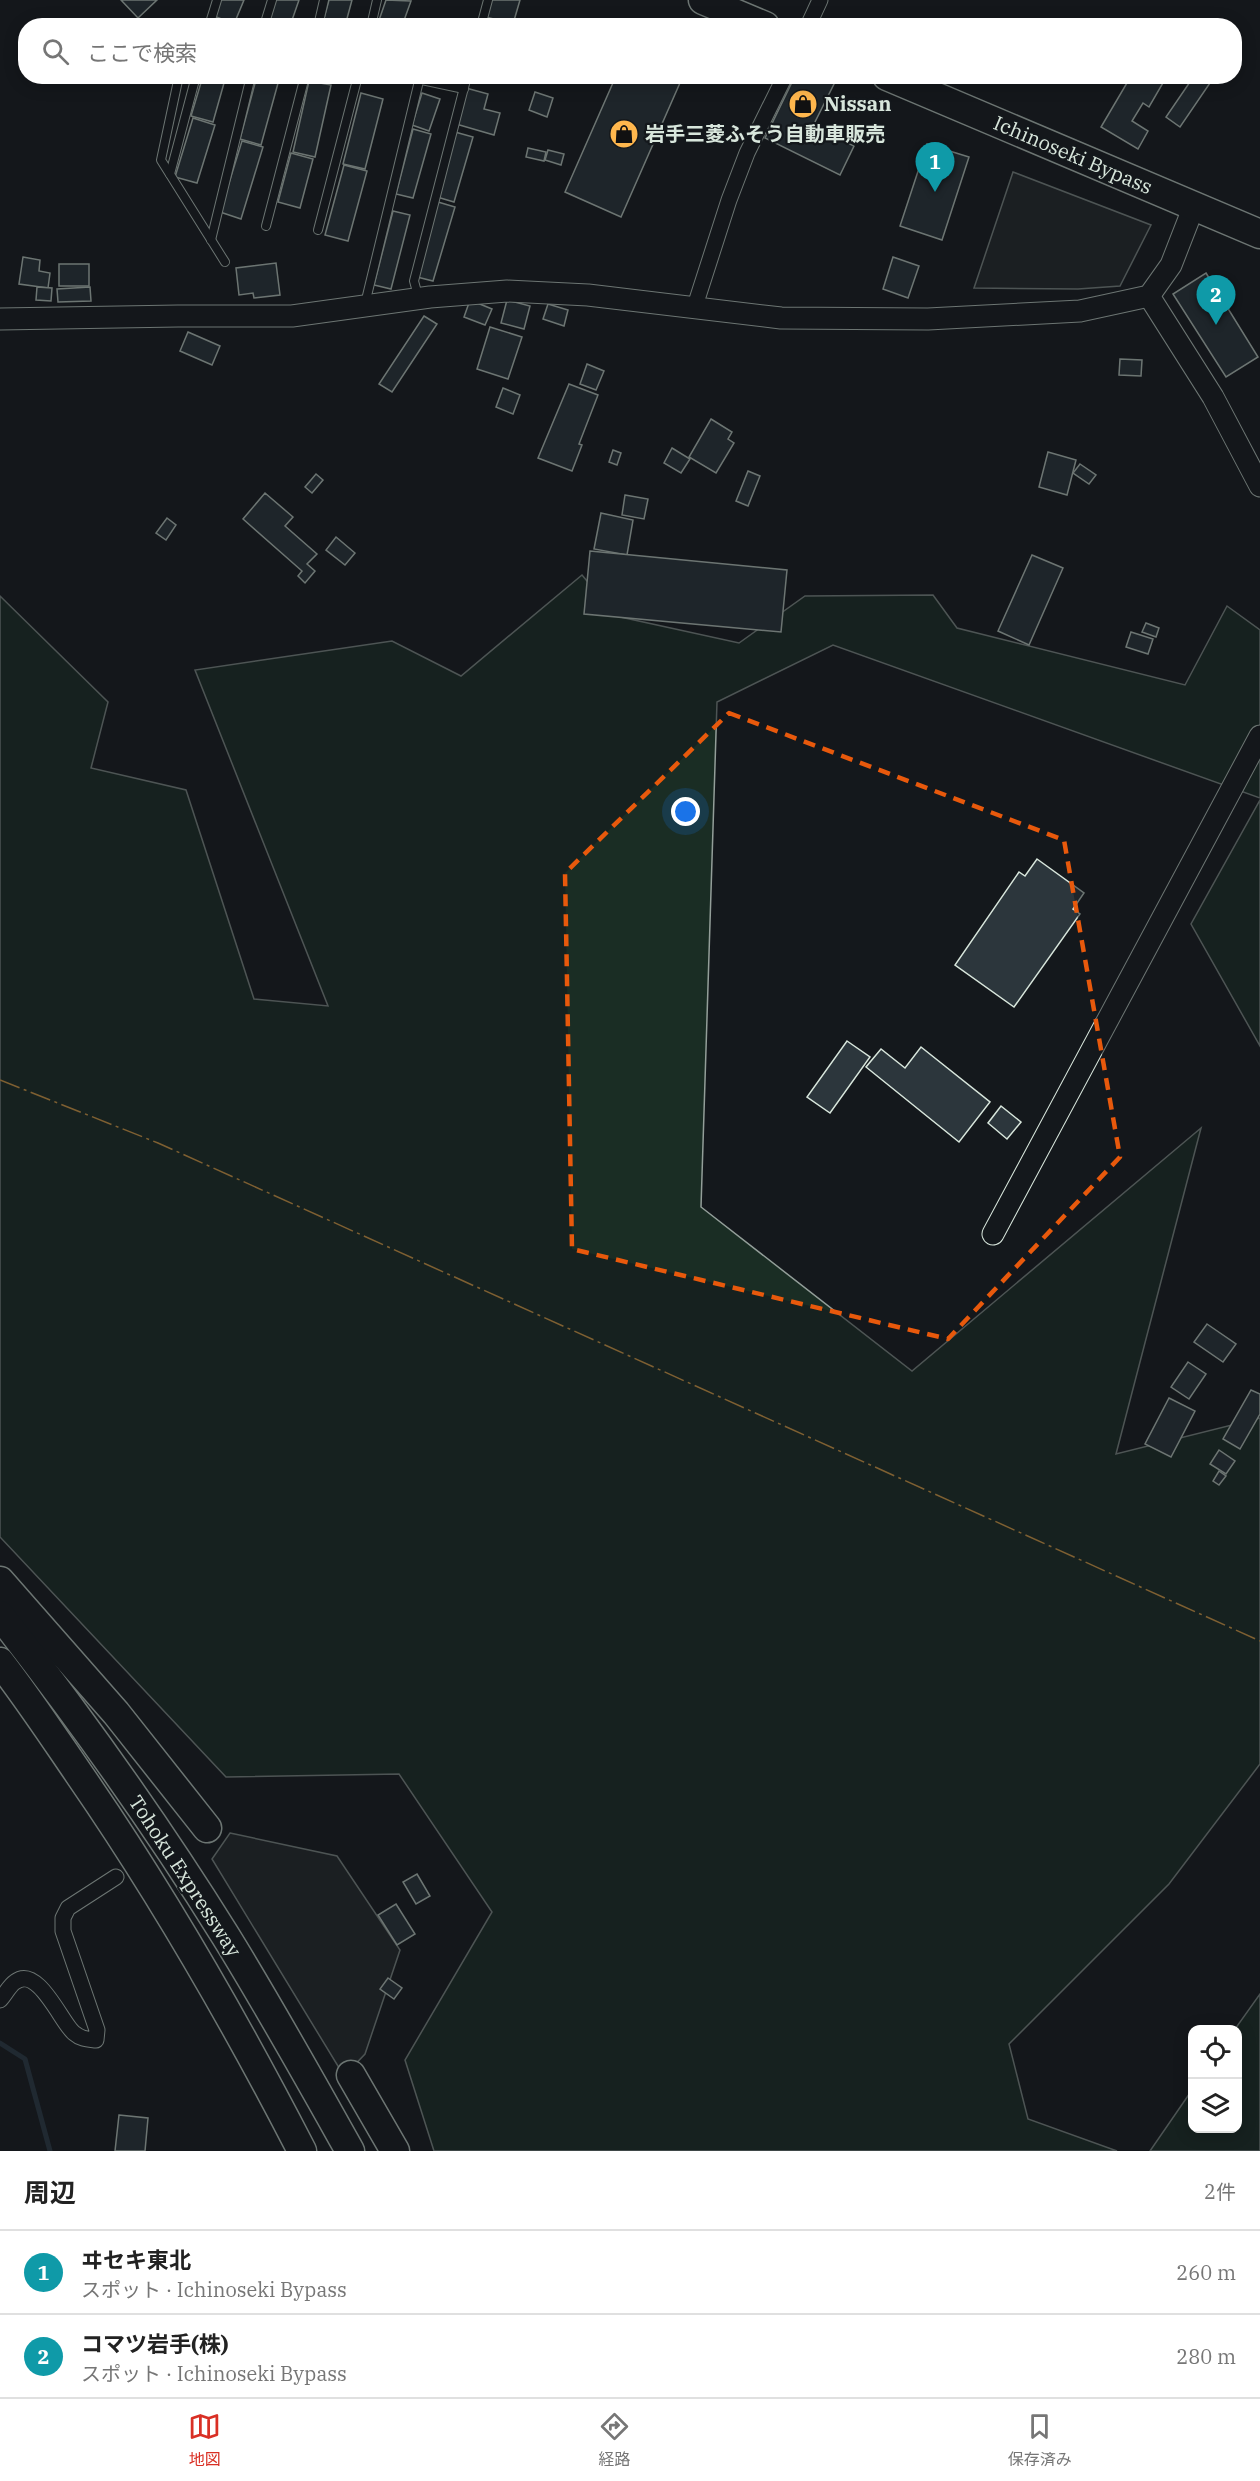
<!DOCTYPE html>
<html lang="ja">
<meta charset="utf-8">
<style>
body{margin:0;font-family:"IBM Plex Serif","Noto Sans JP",serif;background:#f6f6f6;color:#222}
.controls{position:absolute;right:18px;bottom:18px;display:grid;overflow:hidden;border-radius:12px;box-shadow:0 3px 15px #0003}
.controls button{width:54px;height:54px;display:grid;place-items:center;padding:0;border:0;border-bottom:2px solid #e0e0e0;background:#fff;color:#222;font:30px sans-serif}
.you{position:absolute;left:686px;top:812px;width:21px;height:21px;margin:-15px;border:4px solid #fff;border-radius:50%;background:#1a73e8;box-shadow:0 0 0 9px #1a73e833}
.badge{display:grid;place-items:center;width:39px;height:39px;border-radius:50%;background:#d93025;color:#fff;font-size:20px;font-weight:700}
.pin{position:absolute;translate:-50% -50px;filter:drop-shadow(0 2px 3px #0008)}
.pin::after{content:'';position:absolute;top:32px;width:21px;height:18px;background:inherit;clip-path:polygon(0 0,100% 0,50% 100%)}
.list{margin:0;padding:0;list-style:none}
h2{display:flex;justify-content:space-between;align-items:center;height:78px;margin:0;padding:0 24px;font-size:26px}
h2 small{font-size:20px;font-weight:400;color:#767676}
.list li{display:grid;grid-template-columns:39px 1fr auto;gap:18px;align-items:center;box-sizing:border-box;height:84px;padding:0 24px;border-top:2px solid #e0e0e0}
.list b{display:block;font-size:22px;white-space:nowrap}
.list p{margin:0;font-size:20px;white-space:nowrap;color:#767676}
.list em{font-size:20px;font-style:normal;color:#767676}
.icon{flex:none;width:33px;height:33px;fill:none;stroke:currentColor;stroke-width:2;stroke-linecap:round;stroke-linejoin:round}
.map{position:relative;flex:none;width:1260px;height:2151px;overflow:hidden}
.search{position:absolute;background:#fff;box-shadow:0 3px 15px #0003;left:18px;right:18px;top:18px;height:66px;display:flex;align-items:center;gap:15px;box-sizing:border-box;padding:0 21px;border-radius:24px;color:#767676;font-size:22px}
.sheet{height:246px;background:#fff}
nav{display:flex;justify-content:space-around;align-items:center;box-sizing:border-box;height:84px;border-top:2px solid #e0e0e0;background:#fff;font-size:16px;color:#767676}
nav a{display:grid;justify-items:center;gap:3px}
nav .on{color:#d93025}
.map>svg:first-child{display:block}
.green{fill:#1a2d24;stroke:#939e99;stroke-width:1.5}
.parking{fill:#24282b;stroke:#939e99;stroke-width:1.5}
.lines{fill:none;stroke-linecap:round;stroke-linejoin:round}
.stream{stroke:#2f3f4d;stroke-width:5}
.building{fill:#2c363c;stroke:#d8e6dc;stroke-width:1.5}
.lane-casing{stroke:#d8e6dc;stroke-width:10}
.street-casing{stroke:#d8e6dc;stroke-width:17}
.secondary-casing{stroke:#d8e6dc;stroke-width:23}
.highway-casing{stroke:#d8e6dc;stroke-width:31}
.lane{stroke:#14181c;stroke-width:8}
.street{stroke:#14181c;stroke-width:15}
.secondary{stroke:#14181c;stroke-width:21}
.highway{stroke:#14181c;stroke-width:28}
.power{stroke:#ffb74d;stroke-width:1.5;stroke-dasharray:21 4.5 3 4.5;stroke-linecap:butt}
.marked{fill:none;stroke:#e8590c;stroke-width:4.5;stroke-dasharray:12 8;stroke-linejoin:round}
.labels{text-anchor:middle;stroke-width:4.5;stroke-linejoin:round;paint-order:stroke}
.poi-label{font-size:20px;font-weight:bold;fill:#d8e6dc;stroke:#14181c;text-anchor:start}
.street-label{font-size:20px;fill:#d8e6dc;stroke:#14181c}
</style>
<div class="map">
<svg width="1260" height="2151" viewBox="0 0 1260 2151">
<rect width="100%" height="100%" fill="#14181c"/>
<!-- green -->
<g class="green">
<path d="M 582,575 L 616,616 L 739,643 L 805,596 L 933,595 L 957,628 L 1185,685 L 1227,606 L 1260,630 L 1260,798 L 833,645 L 717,702 L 701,1207 L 912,1371 L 1201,1128 L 1116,1454 L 1260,1418 L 1260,1764 L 1169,1884 L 1009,2044 L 1028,2119 L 1117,2151 L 434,2151 L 405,2060 L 492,1912 L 399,1774 L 226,1777 L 0,1537 L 0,596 L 108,702 L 91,768 L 186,790 L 254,999 L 328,1006 L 195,670 L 392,641 L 461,676 Z"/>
<path d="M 1260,800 L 1260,1046 L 1191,924 Z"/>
<path d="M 1260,1994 L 1260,2151 L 1150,2151 L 1192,2090 L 1192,2128 L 1238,2128 L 1238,2030 L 1235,2029 Z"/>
</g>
<!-- parking -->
<g class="parking">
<path d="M 1013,172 L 1151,225 L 1120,286 L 1078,289 L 974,288 Z"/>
<path d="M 230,1833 L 337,1856 L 400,1950 L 365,2054 L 344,2076 L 212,1859 Z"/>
</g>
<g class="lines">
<!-- stream -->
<path class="stream" d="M 0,2043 L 25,2059 L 50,2151"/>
</g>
<!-- building -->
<g class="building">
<path d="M 121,0 L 157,0 L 138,18 Z"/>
<path d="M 220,0 L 244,0 L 234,24 L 214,16 Z"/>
<path d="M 275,0 L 299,0 L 290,26 L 267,26 Z"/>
<path d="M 329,0 L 352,0 L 345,26 L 322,26 Z"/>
<path d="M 386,0 L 411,1 L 402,26 L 377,26 Z"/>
<path d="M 490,0 L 520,0 L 513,24 L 486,17 Z"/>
<path d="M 203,76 L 226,76 L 213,122 L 191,116 Z"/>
<path d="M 257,76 L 280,76 L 261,145 L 240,139 Z"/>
<path d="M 616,76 L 683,76 L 621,217 L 565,192 Z"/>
<path d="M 795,76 L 823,76 L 835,82 L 813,126 L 854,146 L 840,175 L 765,138 Z"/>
<path d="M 1131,76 L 1167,76 L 1149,107 L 1143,103 L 1132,121 L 1148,131 L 1138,149 L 1101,127 Z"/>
<path d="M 1194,76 L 1200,76 L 1210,83 L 1180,127 L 1166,117 Z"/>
<path d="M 309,81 L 331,85 L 315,157 L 293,152 Z"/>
<path d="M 466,88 L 488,94 L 484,109 L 500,113 L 494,135 L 456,124 Z"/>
<path d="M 535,92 L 553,98 L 547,117 L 529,110 Z"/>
<path d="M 361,93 L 383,99 L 365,169 L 343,164 Z"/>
<path d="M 422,93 L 440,99 L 429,131 L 412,125 Z"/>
<path d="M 193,118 L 215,125 L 197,183 L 175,177 Z"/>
<path d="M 413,129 L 431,134 L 413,198 L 396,194 Z"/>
<path d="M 455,132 L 473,137 L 454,202 L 437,197 Z"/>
<path d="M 242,141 L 263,147 L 241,219 L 220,212 Z"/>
<path d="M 927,144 L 969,157 L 942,240 L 900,226 Z"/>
<path d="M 528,148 L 546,152 L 544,161 L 526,157 Z"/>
<path d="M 548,150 L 564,154 L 561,165 L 545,160 Z"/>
<path d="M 291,153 L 313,159 L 300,208 L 278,202 Z"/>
<path d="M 344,165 L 367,171 L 348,241 L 325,235 Z"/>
<path d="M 438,202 L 455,207 L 433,281 L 417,277 Z"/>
<path d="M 393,211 L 410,215 L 391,289 L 374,285 Z"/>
<path d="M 23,257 L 40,260 L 39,271 L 50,273 L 48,288 L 19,284 Z"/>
<path d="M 893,257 L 919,266 L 908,298 L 883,289 Z"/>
<path d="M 276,263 L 280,295 L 254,298 L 253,293 L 239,295 L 236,268 Z"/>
<rect x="59" y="264" width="30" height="22"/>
<path d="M 1206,273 L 1258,357 L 1226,377 L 1173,294 Z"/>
<path d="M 37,287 L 52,288 L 51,301 L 36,300 Z"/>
<path d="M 90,287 L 91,301 L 58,302 L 57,289 Z"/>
<path d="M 470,300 L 492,309 L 485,325 L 464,317 Z"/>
<path d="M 507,300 L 530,306 L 524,329 L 501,323 Z"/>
<path d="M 548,304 L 568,310 L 564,326 L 543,319 Z"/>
<path d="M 424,316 L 437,324 L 392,392 L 379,384 Z"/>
<path d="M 490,327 L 522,337 L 508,379 L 477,369 Z"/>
<path d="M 188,332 L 220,346 L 212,365 L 180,351 Z"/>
<path d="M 1120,359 L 1142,360 L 1141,376 L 1119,375 Z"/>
<path d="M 587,364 L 604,371 L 596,390 L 580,384 Z"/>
<path d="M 569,384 L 598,395 L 579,444 L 582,445 L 572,471 L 538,458 Z"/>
<path d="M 503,388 L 520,395 L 513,414 L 496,407 Z"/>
<path d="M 711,419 L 732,432 L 728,439 L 734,443 L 716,473 L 689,457 Z"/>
<path d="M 672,448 L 690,459 L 681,473 L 664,463 Z"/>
<path d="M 613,450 L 621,453 L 617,465 L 609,462 Z"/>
<path d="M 1048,452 L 1076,460 L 1067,495 L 1039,487 Z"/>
<path d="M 1080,464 L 1096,475 L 1089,484 L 1073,473 Z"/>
<path d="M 748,471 L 760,476 L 748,506 L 736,501 Z"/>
<path d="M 316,474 L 323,480 L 312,493 L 305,487 Z"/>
<path d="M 265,493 L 293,517 L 285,526 L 317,554 L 307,564 L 315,571 L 305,583 L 298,576 L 302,571 L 243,519 Z"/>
<path d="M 625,495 L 648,499 L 644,519 L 622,515 Z"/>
<path d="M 601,513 L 633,520 L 627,555 L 594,549 Z"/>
<path d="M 167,518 L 176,525 L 166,540 L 156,533 Z"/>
<path d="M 336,537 L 355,553 L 345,565 L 326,550 Z"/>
<path d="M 590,551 L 787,570 L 781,632 L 584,614 Z"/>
<path d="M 1032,555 L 1063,568 L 1029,645 L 998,631 Z"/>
<path d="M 1146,623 L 1159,628 L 1156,637 L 1142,632 Z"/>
<path d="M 1131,632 L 1153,639 L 1148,654 L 1126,647 Z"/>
<path d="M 1037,859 L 1084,893 L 1073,909 L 1080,914 L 1014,1007 L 955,965 L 1019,872 L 1025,876 Z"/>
<path d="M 847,1041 L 870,1057 L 830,1113 L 807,1097 Z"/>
<path d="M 921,1047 L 990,1102 L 959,1142 L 866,1067 L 881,1049 L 905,1068 Z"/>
<path d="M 1001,1106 L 1021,1122 L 1007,1139 L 988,1123 Z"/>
<path d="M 1207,1324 L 1236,1344 L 1223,1362 L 1194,1342 Z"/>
<path d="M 1188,1362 L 1206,1374 L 1189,1399 L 1171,1387 Z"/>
<path d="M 1251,1390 L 1260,1394 L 1260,1414 L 1240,1449 L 1223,1439 Z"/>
<path d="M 1169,1398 L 1195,1411 L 1171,1457 L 1145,1444 Z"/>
<path d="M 1219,1450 L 1235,1461 L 1226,1474 L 1210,1464 Z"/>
<path d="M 1219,1471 L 1226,1476 L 1219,1485 L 1213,1481 Z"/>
<path d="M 417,1874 L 430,1896 L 416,1904 L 403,1882 Z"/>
<path d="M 396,1904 L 415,1934 L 397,1945 L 378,1915 Z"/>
<path d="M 388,1978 L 402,1988 L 394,1999 L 380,1989 Z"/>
<path d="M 119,2115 L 148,2118 L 145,2151 L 115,2151 Z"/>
</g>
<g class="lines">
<!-- lane casing -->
<g class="lane-casing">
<g id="lane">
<path d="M 209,26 L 217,0"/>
<path d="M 264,26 L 272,0"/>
<path d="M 318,26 L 324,0"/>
<path d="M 371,26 L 377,0"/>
<path d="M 481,26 L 488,0"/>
<path d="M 179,76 L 161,160 L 225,262"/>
<path d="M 403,76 L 464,89"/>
<path d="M 170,174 L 196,76"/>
<path d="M 266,226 L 305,76"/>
<path d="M 318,230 L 358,76"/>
<path d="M 211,240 L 251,76"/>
<path d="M 417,292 L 414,281 L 467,76"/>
<path d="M 365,304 L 419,81"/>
</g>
</g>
<!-- street casing -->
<g class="street-casing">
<g id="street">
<path d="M 808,26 L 820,0"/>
<path d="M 694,309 L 729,200 L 747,153 L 785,76"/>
<path d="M 0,2000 C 5,1995 9,1986 15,1982 C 38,1964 62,2024 74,2033 C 81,2039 87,2039 96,2040 L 97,2030 L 63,1931 L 63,1918 L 68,1908 L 116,1877"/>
</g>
</g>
<!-- secondary casing -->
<g class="secondary-casing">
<g id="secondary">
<path d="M 1149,296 L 1213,397 L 1260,486"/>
<path d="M 0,319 L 178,316 L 292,316 L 430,297 L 507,291 L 588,295 L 781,318 L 928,319 L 1080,311 L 1149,296 L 1171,265 L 1194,206"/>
<path d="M 993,1234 L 1260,736"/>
</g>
</g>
<!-- highway casing -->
<g class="highway-casing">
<g id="highway">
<path d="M 703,0 L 765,26"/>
<path d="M 887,76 L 1260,234"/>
<path d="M 0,1581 L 116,1713 L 207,1828"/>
<path d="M 0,1615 C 80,1718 156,1824 225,1935 C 269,2006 309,2078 350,2151"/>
<path d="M 0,1662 C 28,1698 53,1736 79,1774 C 162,1894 235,2021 302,2151"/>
<path d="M 351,2075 L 395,2151"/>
</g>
</g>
<!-- lane -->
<use href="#lane" class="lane"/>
<!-- street -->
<use href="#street" class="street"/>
<!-- secondary -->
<use href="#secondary" class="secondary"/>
<!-- highway -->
<use href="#highway" class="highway"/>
<!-- power -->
<path class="power" d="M 0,1080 L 158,1143 L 1260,1641"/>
</g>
<!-- marked area -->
<path d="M0 0H1260V2151H0ZM 729,713 L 1064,840 L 1120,1157 L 948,1339 L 572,1249 L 565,873 Z" fill="#14181c" fill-opacity=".55" fill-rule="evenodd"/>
<path class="marked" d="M 729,713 L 1064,840 L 1120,1157 L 948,1339 L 572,1249 L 565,873 Z"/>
<!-- icons -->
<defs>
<g id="shop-disc" transform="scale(1.5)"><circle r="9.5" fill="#ffb74d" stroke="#14181c"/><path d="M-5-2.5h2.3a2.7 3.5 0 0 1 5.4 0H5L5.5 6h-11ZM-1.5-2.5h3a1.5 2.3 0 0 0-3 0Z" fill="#111"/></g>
</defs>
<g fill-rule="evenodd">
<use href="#shop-disc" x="803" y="104"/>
<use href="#shop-disc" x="624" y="134"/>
</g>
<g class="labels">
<!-- poi labels -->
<g class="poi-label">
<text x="824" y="111">Nissan</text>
<text x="645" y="141">岩手三菱ふそう自動車販売</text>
</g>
<!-- street labels -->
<g class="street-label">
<text transform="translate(1073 155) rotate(23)" y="7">Ichinoseki Bypass</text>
<text transform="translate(185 1876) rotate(57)" y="7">Tohoku Expressway</text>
</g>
</g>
</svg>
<div class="controls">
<button><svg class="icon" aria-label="locate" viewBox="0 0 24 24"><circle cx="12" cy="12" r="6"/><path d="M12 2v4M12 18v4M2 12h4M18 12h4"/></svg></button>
<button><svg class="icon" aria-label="layers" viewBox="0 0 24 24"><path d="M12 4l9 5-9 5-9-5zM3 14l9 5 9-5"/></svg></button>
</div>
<div class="you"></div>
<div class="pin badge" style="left:935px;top:192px;background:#0f9aa8">1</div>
<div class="pin badge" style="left:1216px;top:325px;background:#0f9aa8">2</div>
<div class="search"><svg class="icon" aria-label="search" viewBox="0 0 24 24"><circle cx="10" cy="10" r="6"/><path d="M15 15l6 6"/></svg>ここで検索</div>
</div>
<section class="sheet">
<h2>周辺<small>2件</small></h2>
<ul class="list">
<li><span class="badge" style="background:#0f9aa8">1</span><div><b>ヰセキ東北</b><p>スポット · Ichinoseki Bypass</p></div><em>260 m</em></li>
<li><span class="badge" style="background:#0f9aa8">2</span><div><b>コマツ岩手(株)</b><p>スポット · Ichinoseki Bypass</p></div><em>280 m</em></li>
</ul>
</section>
<nav>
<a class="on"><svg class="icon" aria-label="map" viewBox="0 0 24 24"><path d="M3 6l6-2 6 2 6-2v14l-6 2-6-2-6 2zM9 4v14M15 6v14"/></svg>地図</a>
<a><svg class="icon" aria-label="directions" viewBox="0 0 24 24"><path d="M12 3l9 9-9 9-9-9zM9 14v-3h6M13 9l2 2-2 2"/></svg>経路</a>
<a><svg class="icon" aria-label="saved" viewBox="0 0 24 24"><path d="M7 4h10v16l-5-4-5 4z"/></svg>保存済み</a>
</nav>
